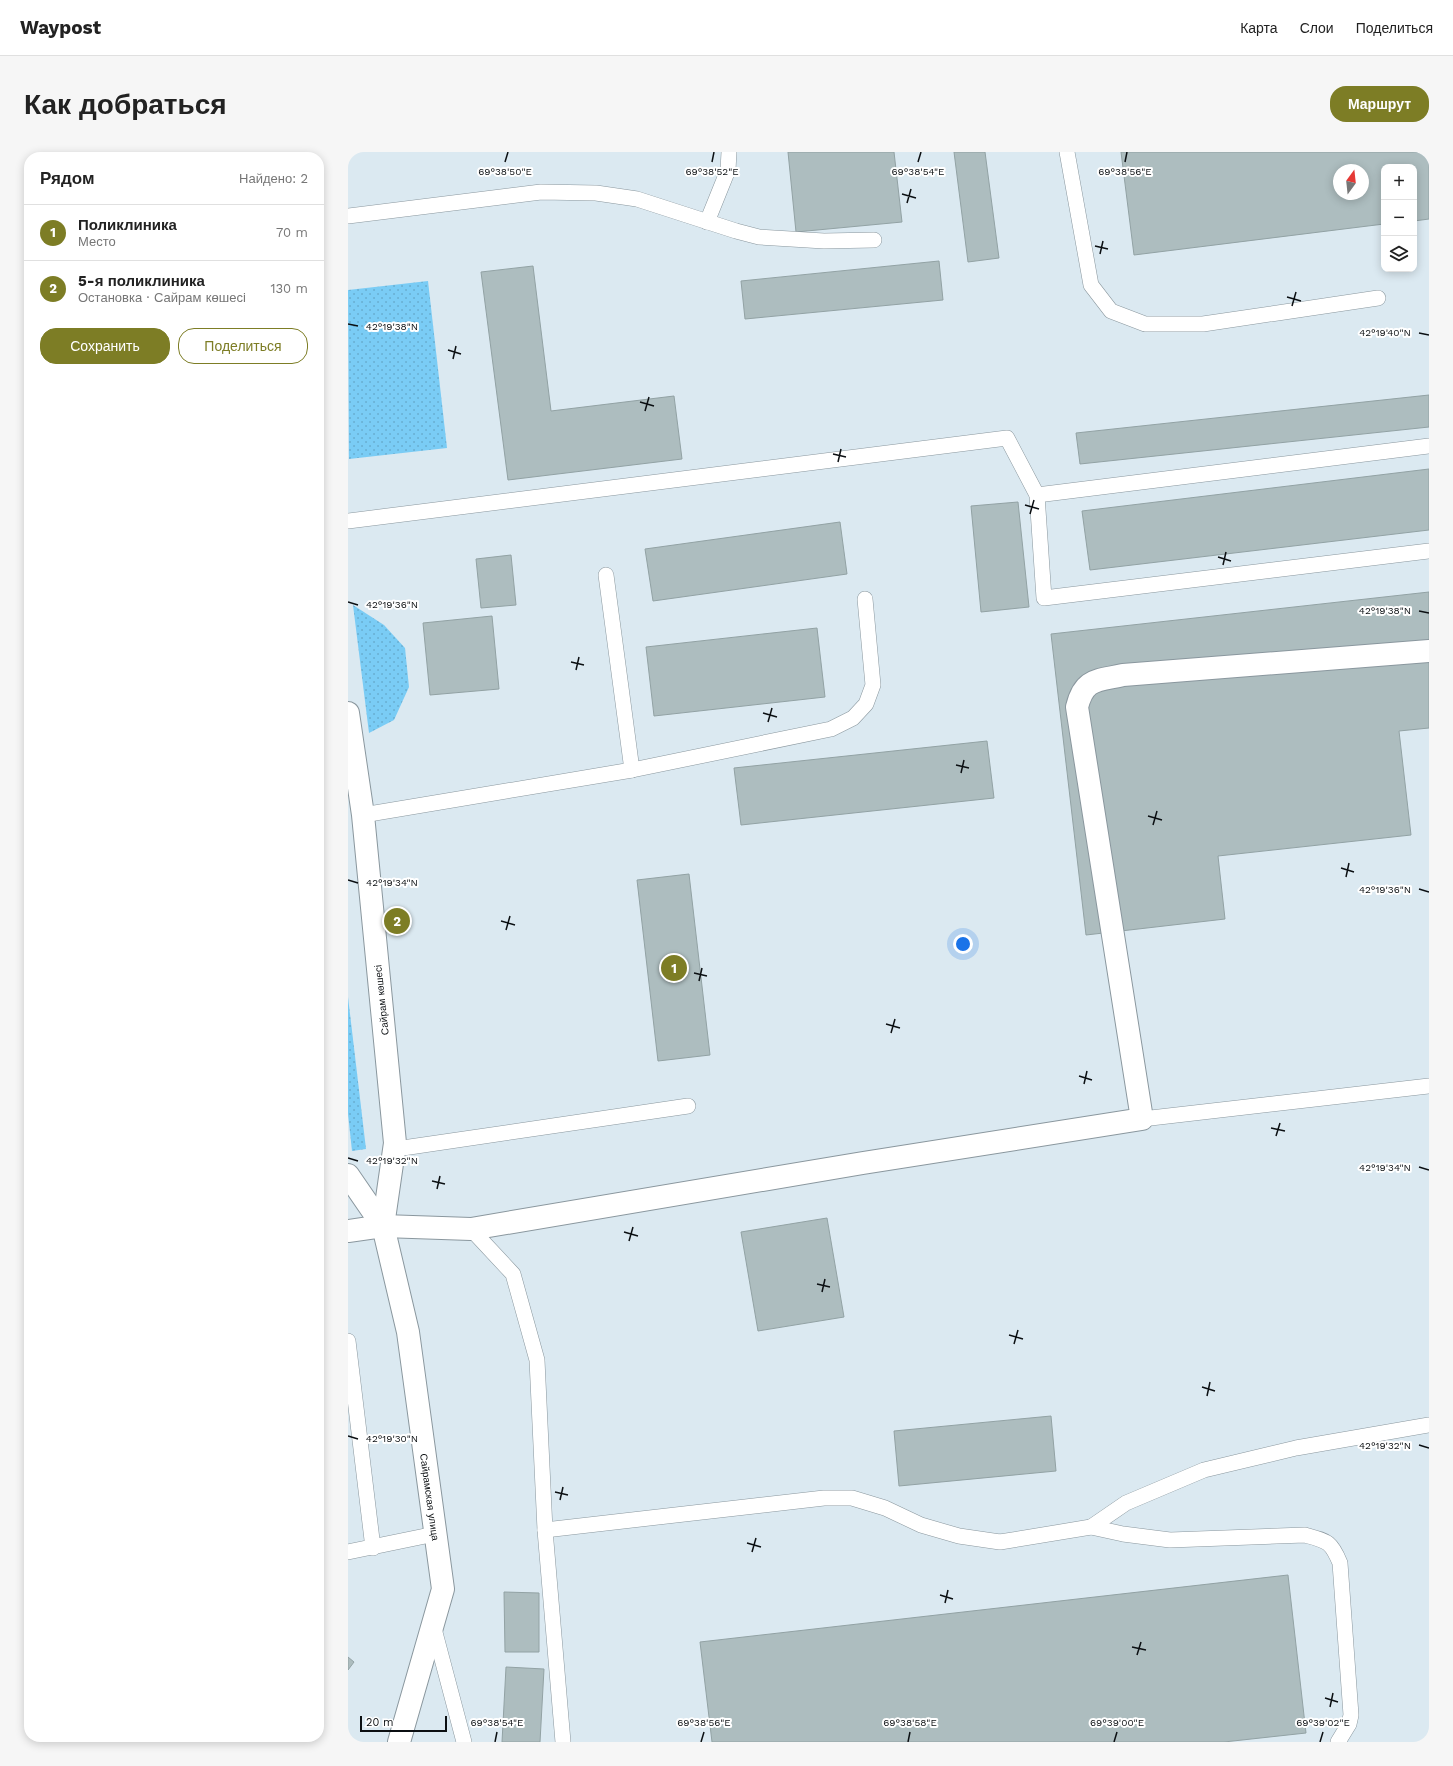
<!DOCTYPE html>
<html lang="ru">
<meta charset="utf-8">
<style>
body{margin:0;font-family:"Work Sans",sans-serif;background:#f6f6f6;color:#222}
.controls{position:absolute;right:12px;top:12px;display:grid;overflow:hidden;border-radius:8px;box-shadow:0 2px 10px #0003}
.controls button{width:36px;height:36px;display:grid;place-items:center;padding:0;border:0;border-bottom:1px solid #e0e0e0;background:#fff;color:#222;font:20px sans-serif}
.compass{position:absolute;left:985px;top:12px;width:36px;height:36px;border-radius:50%;background:#fff;box-shadow:0 2px 10px #0003;rotate:15deg}
.scale{position:absolute;left:12px;bottom:10px;width:87px;box-sizing:border-box;padding-left:4px;border:2px solid #0b0f12;border-top:0;font-size:11px;line-height:14px;white-space:nowrap;color:#0b0f12;-webkit-text-stroke:3px #fff;paint-order:stroke}
.you{position:absolute;left:615px;top:792px;width:14px;height:14px;margin:-10px;border:3px solid #fff;border-radius:50%;background:#1a73e8;box-shadow:0 0 0 6px #1a73e833}
.badge{display:grid;place-items:center;width:26px;height:26px;border-radius:50%;background:#7d7d25;color:#fff;font-size:13px;font-weight:700}
.pin{position:absolute;translate:-50% -50%;border:2px solid #fff;box-shadow:0 1px 4px #0006}
.list{margin:0;padding:0;list-style:none}
h2{display:flex;justify-content:space-between;align-items:center;height:52px;margin:0;padding:0 16px;font-size:17px}
h2 small{font-size:13px;font-weight:400;color:#767676}
.list li{display:grid;grid-template-columns:26px 1fr auto;gap:12px;align-items:center;box-sizing:border-box;height:56px;padding:0 16px;border-top:1px solid #e0e0e0}
.list b{display:block;font-size:15px;white-space:nowrap}
.list p{margin:0;font-size:13px;white-space:nowrap;color:#767676}
.list em{font-size:13px;font-style:normal;color:#767676}
.actions{display:flex;gap:8px;padding:12px 16px}
.actions a{flex:1;padding:9px 0;border:1px solid #7d7d25;border-radius:16px;text-align:center;font-size:14px;color:#7d7d25}
.actions .main{background:#7d7d25;color:#fff}
.icon{flex:none;width:22px;height:22px;fill:none;stroke:currentColor;stroke-width:2;stroke-linecap:round;stroke-linejoin:round}
.map{position:relative;flex:none;width:1081px;height:1590px;overflow:hidden;border-radius:16px}
header{display:flex;align-items:center;gap:24px;box-sizing:border-box;height:56px;padding:0 20px;background:#fff;border-bottom:1px solid #e0e0e0}
header strong{font-size:19px}
nav{display:flex;gap:22px;margin-inline-start:auto;font-size:14px}
.intro{display:flex;align-items:center;justify-content:space-between;box-sizing:border-box;height:96px;padding:0 24px}
h1{margin:0;font-size:28px}
.button{padding:10px 18px;border-radius:16px;background:#7d7d25;color:#fff;font-size:14px;font-weight:700}
main{display:flex;gap:24px;padding:0 24px}
aside{flex:1;background:#fff;border-radius:16px;box-shadow:0 2px 10px #0003}
.map>svg:first-child{display:block}
.grass{fill:url(#grass-dots)}
.building{fill:#adbdbf;stroke:#92a2a4;fill-rule:evenodd}
.lines{fill:none;stroke-linecap:round;stroke-linejoin:round}
.lane-casing{stroke:#8a979e;stroke-width:16}
.street-casing{stroke:#8a979e;stroke-width:24}
.secondary-casing{stroke:#8a979e;stroke-width:24}
.lane{stroke:#fff;stroke-width:15}
.street{stroke:#fff;stroke-width:22}
.secondary{stroke:#fff;stroke-width:22}
.ticks{fill:none;stroke:#0b0f12;stroke-width:1.5}
.labels{text-anchor:middle;stroke-width:4;stroke-linejoin:round;paint-order:stroke}
.street-label{font-size:10px;fill:#0b0f12;stroke:#fff}
.ticks-label{font-size:10px;text-anchor:middle;fill:#0b0f12;stroke:#fff;stroke-width:4;stroke-linejoin:round;paint-order:stroke}
</style>
<header>
<strong>Waypost</strong>
<nav><a>Карта</a><a>Слои</a><a>Поделиться</a></nav>
</header>
<div class="intro"><h1>Как добраться</h1><a class="button">Маршрут</a></div>
<main>
<aside>
<h2>Рядом<small>Найдено: 2</small></h2>
<ul class="list">
<li><span class="badge">1</span><div><b>Поликлиника</b><p>Место</p></div><em>70 m</em></li>
<li><span class="badge">2</span><div><b>5-я поликлиника</b><p>Остановка · Сайрам көшесі</p></div><em>130 m</em></li>
</ul>
<div class="actions"><a class="main">Сохранить</a><a>Поделиться</a></div>
</aside>
<div class="map">
<svg width="1081" height="1590" viewBox="0 0 1081 1590">
<defs>
<pattern id="grass-dots" width="8" height="8" patternUnits="userSpaceOnUse"><rect width="8" height="8" fill="#7accf5"/><path d="M2 2h.1M6 6h.1" fill="none" stroke="#68aed1" stroke-width="1.8" stroke-linecap="round"/></pattern>
</defs>
<rect width="100%" height="100%" fill="#dbe9f1"/>
<!-- grass -->
<g class="grass">
<path d="M 80,129 L 99,296 L 1,307 L 0,138 Z"/>
<path d="M 5,453 L 36,473 L 57,496 L 61,535 L 46,568 L 21,581 Z"/>
<path d="M 0,845 L 18,997 L 4,999 L 0,962 Z"/>
</g>
<!-- building -->
<g class="building">
<path d="M 440,0 L 546,0 L 554,70 L 448,80 Z"/>
<path d="M 606,0 L 637,0 L 651,106 L 620,110 Z"/>
<path d="M 773,0 L 1081,0 L 1081,67 L 1066,69 L 1066,15 L 1036,15 L 1036,72 L 786,103 ZM 991,18 L 1015,18 L 1015,42 L 991,42 Z"/>
<path d="M 591,109 L 595,148 L 397,167 L 393,129 Z"/>
<path d="M 185,114 L 203,259 L 326,244 L 334,307 L 160,328 L 133,120 Z"/>
<path d="M 1081,243 L 1081,275 L 732,312 L 728,281 Z"/>
<path d="M 1081,317 L 1081,378 L 742,418 L 734,359 Z"/>
<path d="M 670,350 L 681,455 L 633,460 L 623,354 Z"/>
<path d="M 492,370 L 499,422 L 305,449 L 297,397 Z"/>
<path d="M 163,403 L 168,453 L 133,456 L 128,407 Z"/>
<path d="M 1081,440 L 1081,576 L 1051,579 L 1063,683 L 870,704 L 877,767 L 738,783 L 703,482 Z"/>
<path d="M 144,464 L 151,537 L 82,543 L 75,471 Z"/>
<path d="M 469,476 L 477,545 L 306,564 L 298,495 Z"/>
<path d="M 639,589 L 646,646 L 393,673 L 386,616 Z"/>
<path d="M 341,722 L 362,903 L 310,909 L 289,728 Z"/>
<path d="M 479,1066 L 496,1165 L 410,1179 L 393,1080 Z"/>
<path d="M 703,1264 L 708,1319 L 551,1334 L 546,1279 Z"/>
<path d="M 940,1423 L 958,1581 L 876,1590 L 364,1590 L 352,1490 Z"/>
<path d="M 156,1440 L 191,1441 L 191,1500 L 157,1500 Z"/>
<path d="M 0,1505 L 6,1510 L 0,1518 Z"/>
<path d="M 158,1515 L 196,1517 L 192,1590 L 154,1590 Z"/>
</g>
<g class="lines">
<!-- lane casing -->
<g class="lane-casing">
<g id="lane">
<path d="M 719,0 L 743,133 L 763,159 L 797,172 L 855,172 L 1030,146"/>
<path d="M 0,64 L 193,40 L 248,41 L 289,47 L 388,79 L 411,85 L 476,89 L 526,88"/>
<path d="M 359,70 L 380,18 L 381,0"/>
<path d="M 689,343 L 1081,294"/>
<path d="M 0,369 L 659,286 L 689,343 L 696,446 L 1081,399"/>
<path d="M 258,423 L 284,618"/>
<path d="M 15,663 L 284,618 L 483,577 L 505,566 L 518,552 L 525,533 L 517,447"/>
<path d="M 794,967 L 1081,934"/>
<path d="M 48,997 L 340,954"/>
<path d="M 123,1077 L 165,1122 L 189,1208 L 197,1378 L 215,1590"/>
<path d="M 0,1189 L 25,1396"/>
<path d="M 743,1375 L 778,1351 L 856,1318 L 948,1296 L 1081,1273"/>
<path d="M 197,1378 L 476,1346 L 504,1346 L 537,1356 L 573,1373 L 611,1384 L 652,1390 L 743,1375 L 775,1382 L 822,1388 L 957,1383 C 979,1389 983,1389 992,1411 L 1003,1563 L 1001,1572 L 990,1590"/>
<path d="M 0,1400 L 87,1382"/>
<path d="M 85,1473 L 116,1590"/>
</g>
</g>
<!-- street casing -->
<g class="street-casing">
<path id="street" d="M 35,1074 L 123,1077 L 515,1011 L 794,967 L 729,555 C 736,526 749,529 775,523 L 1081,499"/>
</g>
<!-- secondary casing -->
<g class="secondary-casing">
<g id="secondary">
<path d="M 0,561 L 15,663 L 47,991 L 35,1074"/>
<path d="M 0,1023 L 35,1074 L 60,1180 L 95,1437 L 51,1590"/>
<path d="M 0,1079 L 35,1074"/>
</g>
</g>
<!-- lane -->
<use href="#lane" class="lane"/>
<!-- street -->
<use href="#street" class="street"/>
<!-- secondary -->
<use href="#secondary" class="secondary"/>
</g>
<!-- ticks -->
<path class="ticks" d="M 157,10 L 160,0M 364,10 L 366,0M 570,10 L 573,0M 777,10 L 779,0M 554,42 L 568,46M 559,51 L 563,37M 747,94 L 760,97M 752,102 L 755,89M 939,145 L 953,149M 944,154 L 948,140M 0,172 L 10,174M 1071,181 L 1081,183M 100,198 L 113,202M 105,207 L 108,194M 292,250 L 306,254M 297,259 L 301,245M 485,302 L 498,305M 490,310 L 493,297M 677,353 L 691,357M 682,362 L 686,348M 870,405 L 883,409M 875,413 L 878,400M 0,450 L 10,453M 1071,459 L 1081,461M 223,510 L 236,513M 228,518 L 231,505M 415,561 L 429,565M 420,570 L 424,556M 608,613 L 621,616M 613,621 L 616,608M 800,664 L 814,668M 805,673 L 809,659M 993,716 L 1006,720M 998,725 L 1001,711M 0,728 L 10,731M 1071,737 L 1081,740M 153,769 L 167,773M 158,778 L 162,764M 346,821 L 359,824M 351,829 L 354,816M 538,872 L 552,876M 543,881 L 547,867M 731,924 L 744,928M 736,932 L 739,919M 923,976 L 937,979M 928,984 L 932,971M 0,1006 L 10,1009M 1071,1015 L 1081,1018M 84,1029 L 97,1032M 89,1037 L 92,1024M 276,1080 L 290,1084M 281,1089 L 285,1075M 469,1132 L 482,1135M 474,1140 L 477,1127M 661,1183 L 675,1187M 666,1192 L 670,1178M 854,1235 L 867,1239M 859,1244 L 862,1230M 0,1284 L 10,1287M 1071,1293 L 1081,1296M 207,1340 L 220,1343M 212,1348 L 215,1335M 399,1391 L 413,1395M 404,1400 L 408,1386M 592,1443 L 605,1447M 597,1451 L 600,1438M 784,1495 L 798,1498M 789,1503 L 793,1490M 977,1546 L 990,1550M 982,1555 L 985,1541M 147,1590 L 149,1580M 353,1590 L 356,1580M 560,1590 L 562,1580M 766,1590 L 769,1580M 972,1590 L 975,1580"/>
<g class="labels">
<!-- street labels -->
<g class="street-label">
<text transform="translate(33 848) rotate(-96)" y="4">Сайрам көшесі</text>
<text transform="translate(82 1345) rotate(82)" y="4">Сайрамская улица</text>
</g>
</g>
<g class="ticks-label">
<text x="157" y="23">69°38'50"E</text>
<text x="364" y="23">69°38'52"E</text>
<text x="570" y="23">69°38'54"E</text>
<text x="777" y="23">69°38'56"E</text>
<text x="44" y="178">42°19'38"N</text>
<text x="1037" y="184">42°19'40"N</text>
<text x="44" y="456">42°19'36"N</text>
<text x="1037" y="462">42°19'38"N</text>
<text x="44" y="734">42°19'34"N</text>
<text x="1037" y="741">42°19'36"N</text>
<text x="44" y="1012">42°19'32"N</text>
<text x="1037" y="1019">42°19'34"N</text>
<text x="44" y="1290">42°19'30"N</text>
<text x="1037" y="1297">42°19'32"N</text>
<text x="149" y="1574">69°38'54"E</text>
<text x="356" y="1574">69°38'56"E</text>
<text x="562" y="1574">69°38'58"E</text>
<text x="769" y="1574">69°39'00"E</text>
<text x="975" y="1574">69°39'02"E</text>
</g>
</svg>
<div class="controls">
<button>+</button>
<button>−</button>
<button><svg class="icon" aria-label="layers" viewBox="0 0 24 24"><path d="M12 4l9 5-9 5-9-5zM3 14l9 5 9-5"/></svg></button>
</div>
<svg class="compass" viewBox="-18 -18 36 36"><path d="M0-13l5 13h-10z" fill="#e53935"/><path d="M0 13l5-13h-10z" fill="#767676"/></svg>
<div class="scale">20 m</div>
<div class="you"></div>
<div class="pin badge" style="left:326px;top:816px">1</div>
<div class="pin badge" style="left:49px;top:769px">2</div>
</div>
</main>
